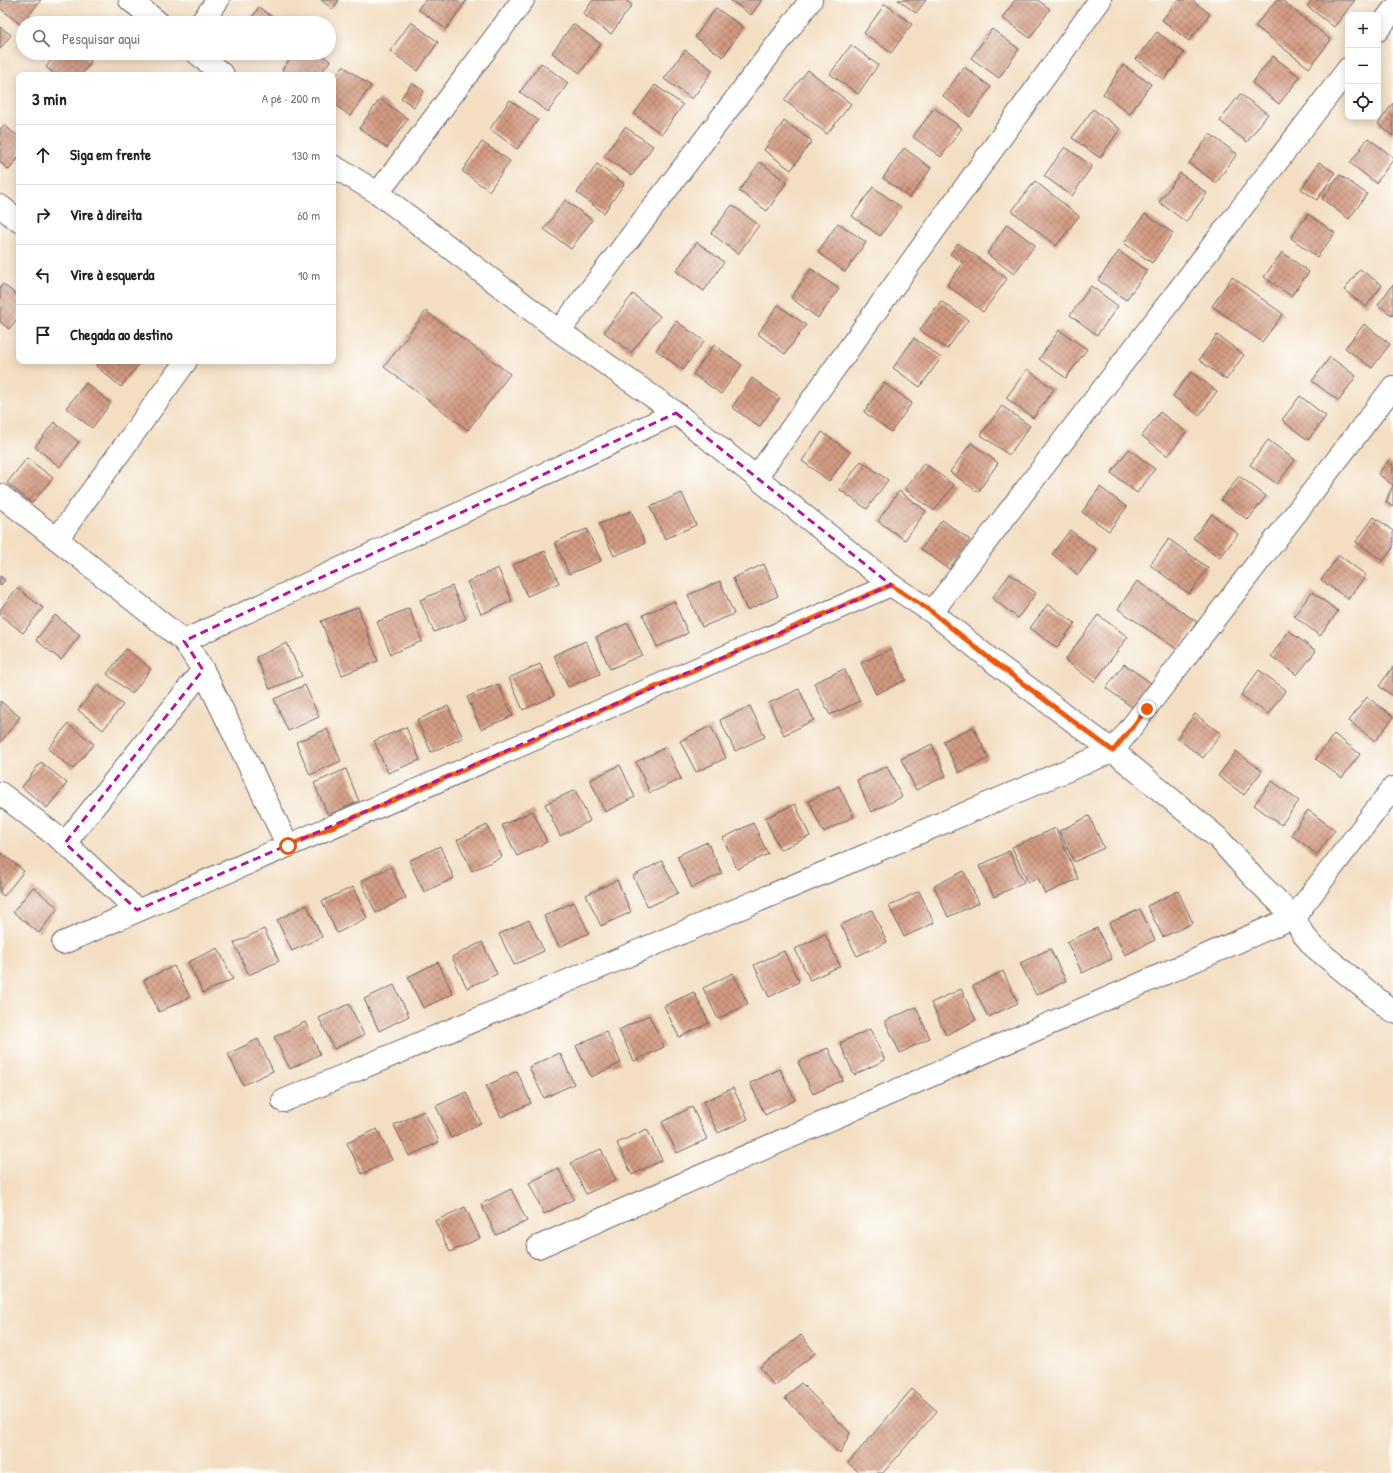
<!DOCTYPE html>
<html lang="pt">
<meta charset="utf-8">
<style>
body{margin:0;font-family:"Patrick Hand",sans-serif;background:#f6f6f6;color:#222}
.controls{position:absolute;right:12px;top:12px;display:grid;overflow:hidden;border-radius:8px;box-shadow:0 2px 10px #0003}
.controls button{width:36px;height:36px;display:grid;place-items:center;padding:0;border:0;border-bottom:1px solid #e0e0e0;background:#fff;color:#222;font:20px sans-serif}
.stop{position:absolute;width:12px;height:12px;margin:-9px;border:3px solid #ea580c;border-radius:50%;background:#fff}
.stop.end{background:#ea580c;border-color:#fff;box-shadow:0 1px 4px #0008}
.list{margin:0;padding:0;list-style:none}
h2{display:flex;justify-content:space-between;align-items:center;height:52px;margin:0;padding:0 16px;font-size:17px}
h2 small{font-size:13px;font-weight:400;color:#767676}
.list li{display:grid;grid-template-columns:26px 1fr auto;gap:12px;align-items:center;box-sizing:border-box;height:60px;padding:0 16px;border-top:1px solid #e0e0e0}
.list b{display:block;font-size:15px;white-space:nowrap}
.list em{font-size:13px;font-style:normal;color:#767676}
.icon{flex:none;width:22px;height:22px;fill:none;stroke:currentColor;stroke-width:2;stroke-linecap:round;stroke-linejoin:round}
.map{position:relative;flex:none;width:1393px;height:1473px;overflow:hidden}
.search{position:absolute;background:#fff;box-shadow:0 2px 10px #0003;left:16px;top:16px;width:320px;height:44px;display:flex;align-items:center;gap:10px;box-sizing:border-box;padding:0 14px;border-radius:22px;color:#767676;font-size:15px}
.panel{position:absolute;background:#fff;box-shadow:0 2px 10px #0003;left:16px;top:72px;width:320px;height:292px;border-radius:8px}
.map>svg:first-child{display:block}
.building{fill:url(#building-cross-hatch)}
.lines{fill:none;stroke-linecap:round;stroke-linejoin:round}
.minor-casing{stroke:#6b646a;stroke-width:24}
.minor{stroke:#fff;stroke-width:22}
.route{stroke:#ea580c;stroke-width:5}
.marked{fill:none;stroke:#b5179e;stroke-width:3;stroke-dasharray:8 5;stroke-linejoin:round}
</style>
<div class="map">
<svg width="1393" height="1473" viewBox="0 0 1393 1473">
<defs>
<pattern id="building-cross-hatch" width="8" height="8" patternUnits="userSpaceOnUse"><rect width="8" height="8" fill="#d29a80"/><path d="M0 0l8 8M0 8l8-8" fill="none" stroke="#aa7d6a"/></pattern>
</defs>
<rect width="100%" height="100%" fill="#fdfcf7"/>
<filter id="ink" filterUnits="userSpaceOnUse"><feTurbulence type="fractalNoise" baseFrequency=".025" numOctaves="2"/><feDisplacementMap in="SourceGraphic" scale="8" xChannelSelector="R" yChannelSelector="G"/><feConvolveMatrix kernelMatrix="1 2 1 2 8 2 1 2 1" color-interpolation-filters="sRGB"/></filter>
<filter id="wash" filterUnits="userSpaceOnUse"><feTurbulence type="fractalNoise" baseFrequency=".012" numOctaves="4" result="noise"/><feDisplacementMap in="SourceGraphic" scale="16" xChannelSelector="R" yChannelSelector="G"/><feGaussianBlur stdDeviation="0.9" result="paint"/><feColorMatrix in="noise" values="0 0 0 0 0 0 0 0 0 0 0 0 0 0 0 0 0 1.4 0 .05"/><feComposite in="paint" operator="in"/></filter>
<g filter="url(#wash)">
<rect width="100%" height="100%" fill="#f3dec2"/>
<g id="blocks">
<!-- building -->
<g class="building">
<path d="M 0,0 L 41,0 L 21,25 L 0,8 Z"/>
<path d="M 321,0 L 339,0 L 333,9 Z"/>
<path d="M 425,0 L 467,0 L 446,29 L 418,9 Z"/>
<path d="M 593,0 L 625,0 L 632,5 L 611,34 L 583,14 Z"/>
<path d="M 730,0 L 762,0 L 751,15 Z"/>
<path d="M 898,0 L 926,0 L 916,13 Z"/>
<path d="M 1015,0 L 1038,0 L 1050,9 L 1030,38 L 1002,18 Z"/>
<path d="M 1178,0 L 1192,0 L 1210,14 L 1189,41 L 1162,20 Z"/>
<path d="M 1276,0 L 1282,0 L 1331,40 L 1309,68 L 1255,26 Z"/>
<path d="M 1312,0 L 1355,0 L 1334,27 L 1307,6 Z"/>
<path d="M 885,4 L 912,24 L 891,53 L 864,33 Z"/>
<path d="M 259,7 L 280,23 L 248,23 Z"/>
<path d="M 716,8 L 743,27 L 723,57 L 695,37 Z"/>
<path d="M 411,22 L 438,42 L 418,71 L 390,51 Z"/>
<path d="M 573,24 L 601,44 L 580,73 L 552,53 Z"/>
<path d="M 0,27 L 11,35 L 0,49 Z"/>
<path d="M 992,29 L 1019,49 L 999,78 L 971,58 Z"/>
<path d="M 1157,32 L 1184,53 L 1164,80 L 1136,59 Z"/>
<path d="M 851,45 L 878,65 L 858,94 L 830,74 Z"/>
<path d="M 685,50 L 713,70 L 692,99 L 664,79 Z"/>
<path d="M 57,53 L 79,53 L 91,62 L 81,75 L 55,75 L 46,67 Z"/>
<path d="M 294,53 L 320,53 L 330,61 L 320,75 L 288,75 L 282,70 Z"/>
<path d="M 1273,56 L 1300,77 L 1279,104 L 1252,83 Z"/>
<path d="M 541,63 L 568,83 L 548,112 L 520,92 Z"/>
<path d="M 1123,65 L 1151,84 L 1130,114 L 1103,94 Z"/>
<path d="M 343,66 L 371,86 L 350,116 L 333,103 L 333,81 Z"/>
<path d="M 964,67 L 991,87 L 970,117 L 943,96 Z"/>
<path d="M 808,70 L 851,104 L 827,134 L 784,100 Z"/>
<path d="M 412,83 L 424,91 L 414,107 L 401,98 Z"/>
<path d="M 655,85 L 683,105 L 662,134 L 634,114 Z"/>
<path d="M 1240,94 L 1268,114 L 1247,142 L 1220,121 Z"/>
<path d="M 380,99 L 408,119 L 387,148 L 359,128 Z"/>
<path d="M 510,100 L 538,120 L 517,149 L 490,129 Z"/>
<path d="M 1393,103 L 1393,136 L 1378,124 Z"/>
<path d="M 934,108 L 962,128 L 941,157 L 913,137 Z"/>
<path d="M 1093,109 L 1120,129 L 1100,158 L 1072,138 Z"/>
<path d="M 784,121 L 812,141 L 791,170 L 764,150 Z"/>
<path d="M 4,125 L 19,137 L 19,157 L 9,170 L 0,162 L 0,129 Z"/>
<path d="M 625,127 L 653,146 L 632,176 L 604,156 Z"/>
<path d="M 1210,134 L 1237,154 L 1216,183 L 1189,163 Z"/>
<path d="M 1368,138 L 1393,157 L 1393,160 L 1376,183 L 1350,163 Z"/>
<path d="M 482,142 L 510,161 L 489,191 L 462,171 Z"/>
<path d="M 1065,147 L 1092,166 L 1072,196 L 1044,176 Z"/>
<path d="M 904,148 L 931,168 L 910,198 L 883,178 Z"/>
<path d="M 760,162 L 787,182 L 767,211 L 739,191 Z"/>
<path d="M 1319,162 L 1335,173 L 1317,200 L 1301,189 Z"/>
<path d="M 597,164 L 624,184 L 604,213 L 577,193 Z"/>
<path d="M 1180,173 L 1207,193 L 1186,222 L 1159,202 Z"/>
<path d="M 1340,175 L 1367,194 L 1349,219 L 1322,199 Z"/>
<path d="M 1035,181 L 1079,216 L 1056,246 L 1012,211 Z"/>
<path d="M 873,187 L 901,207 L 880,236 L 852,216 Z"/>
<path d="M 565,200 L 592,220 L 571,249 L 544,229 Z"/>
<path d="M 732,205 L 759,225 L 738,254 L 711,233 Z"/>
<path d="M 1145,214 L 1173,233 L 1152,263 L 1124,243 Z"/>
<path d="M 1308,214 L 1335,233 L 1317,257 L 1291,238 Z"/>
<path d="M 838,223 L 866,242 L 845,272 L 818,252 Z"/>
<path d="M 1007,224 L 1035,245 L 1014,274 L 987,254 Z"/>
<path d="M 697,242 L 724,262 L 704,291 L 676,271 Z"/>
<path d="M 958,243 L 1007,279 L 983,312 L 947,285 L 963,263 L 950,254 Z"/>
<path d="M 1119,251 L 1147,271 L 1126,300 L 1098,280 Z"/>
<path d="M 1282,252 L 1309,272 L 1291,296 L 1264,277 Z"/>
<path d="M 811,269 L 839,289 L 818,318 L 791,298 Z"/>
<path d="M 1360,269 L 1382,285 L 1366,307 L 1344,290 Z"/>
<path d="M 1232,277 L 1283,314 L 1262,342 L 1212,306 Z"/>
<path d="M 3,284 L 19,297 L 19,316 L 9,329 L 0,322 L 0,288 Z"/>
<path d="M 1393,284 L 1393,316 L 1378,305 Z"/>
<path d="M 1091,286 L 1118,306 L 1097,335 L 1070,315 Z"/>
<path d="M 633,294 L 660,316 L 631,353 L 604,332 Z"/>
<path d="M 941,301 L 968,320 L 947,349 L 920,330 Z"/>
<path d="M 778,305 L 806,325 L 785,354 L 758,334 Z"/>
<path d="M 426,311 L 510,374 L 468,430 L 384,367 Z"/>
<path d="M 676,321 L 704,341 L 683,370 L 656,350 Z"/>
<path d="M 1364,324 L 1390,344 L 1372,368 L 1345,348 Z"/>
<path d="M 1059,330 L 1087,349 L 1066,378 L 1039,359 Z"/>
<path d="M 1217,335 L 1244,355 L 1226,380 L 1199,360 Z"/>
<path d="M 914,338 L 941,358 L 920,387 L 893,368 Z"/>
<path d="M 714,345 L 742,365 L 721,394 L 693,374 Z"/>
<path d="M 1330,357 L 1356,376 L 1339,401 L 1312,381 Z"/>
<path d="M 100,361 L 141,361 L 121,387 L 96,366 Z"/>
<path d="M 1027,369 L 1054,389 L 1033,418 L 1006,398 Z"/>
<path d="M 1191,372 L 1217,391 L 1199,416 L 1173,396 Z"/>
<path d="M 752,378 L 780,398 L 759,427 L 732,407 Z"/>
<path d="M 86,383 L 111,403 L 92,428 L 66,408 Z"/>
<path d="M 884,383 L 912,403 L 891,432 L 864,412 Z"/>
<path d="M 1300,396 L 1326,416 L 1308,440 L 1282,420 Z"/>
<path d="M 1002,406 L 1030,426 L 1009,455 L 981,435 Z"/>
<path d="M 1160,412 L 1186,432 L 1168,456 L 1142,436 Z"/>
<path d="M 54,422 L 79,442 L 60,467 L 35,447 Z"/>
<path d="M 822,432 L 850,452 L 829,481 L 802,461 Z"/>
<path d="M 1268,440 L 1295,460 L 1277,484 L 1250,465 Z"/>
<path d="M 971,443 L 998,463 L 978,492 L 950,472 Z"/>
<path d="M 1129,449 L 1155,469 L 1137,493 L 1111,473 Z"/>
<path d="M 27,458 L 53,478 L 32,503 L 7,483 Z"/>
<path d="M 861,461 L 888,480 L 867,509 L 840,490 Z"/>
<path d="M 1388,461 L 1393,465 L 1393,485 L 1378,474 Z"/>
<path d="M 924,463 L 954,485 L 934,511 L 905,489 Z"/>
<path d="M 1239,476 L 1266,496 L 1248,520 L 1221,500 Z"/>
<path d="M 1393,485 L 1393,507 L 1386,502 Z"/>
<path d="M 1100,487 L 1127,507 L 1109,531 L 1082,512 Z"/>
<path d="M 899,491 L 926,511 L 905,540 L 878,521 Z"/>
<path d="M 682,493 L 696,525 L 665,539 L 650,507 Z"/>
<path d="M 631,511 L 645,543 L 614,556 L 599,524 Z"/>
<path d="M 1212,514 L 1238,534 L 1220,558 L 1193,538 Z"/>
<path d="M 1374,517 L 1393,531 L 1393,548 L 1383,561 L 1356,542 Z"/>
<path d="M 942,520 L 970,540 L 949,569 L 921,549 Z"/>
<path d="M 587,529 L 601,561 L 569,574 L 555,542 Z"/>
<path d="M 1070,530 L 1096,550 L 1078,575 L 1052,554 Z"/>
<path d="M 1169,539 L 1208,568 L 1189,594 L 1150,565 Z"/>
<path d="M 545,551 L 559,583 L 527,596 L 513,565 Z"/>
<path d="M 1339,555 L 1366,575 L 1348,599 L 1321,580 Z"/>
<path d="M 764,564 L 778,596 L 747,610 L 733,578 Z"/>
<path d="M 498,568 L 512,601 L 481,614 L 467,582 Z"/>
<path d="M 1010,574 L 1036,593 L 1018,618 L 992,598 Z"/>
<path d="M 0,576 L 5,580 L 0,586 Z"/>
<path d="M 720,581 L 734,614 L 702,627 L 688,595 Z"/>
<path d="M 1137,581 L 1197,622 L 1178,650 L 1118,609 Z"/>
<path d="M 452,586 L 466,619 L 434,632 L 420,600 Z"/>
<path d="M 17,588 L 43,608 L 23,633 L 0,615 L 0,610 Z"/>
<path d="M 1312,592 L 1338,611 L 1320,636 L 1294,616 Z"/>
<path d="M 674,601 L 688,633 L 657,647 L 643,615 Z"/>
<path d="M 1048,604 L 1075,623 L 1057,648 L 1030,628 Z"/>
<path d="M 358,607 L 378,661 L 342,675 L 321,621 Z"/>
<path d="M 409,608 L 422,641 L 391,654 L 377,622 Z"/>
<path d="M 55,615 L 80,635 L 61,660 L 36,640 Z"/>
<path d="M 1098,615 L 1128,637 L 1094,682 L 1065,660 Z"/>
<path d="M 628,623 L 642,655 L 610,669 L 596,637 Z"/>
<path d="M 1289,631 L 1316,651 L 1297,675 L 1271,656 Z"/>
<path d="M 586,641 L 600,674 L 568,687 L 554,655 Z"/>
<path d="M 287,643 L 302,676 L 270,689 L 256,657 Z"/>
<path d="M 126,649 L 151,669 L 132,694 L 107,674 Z"/>
<path d="M 891,649 L 906,680 L 876,694 L 861,663 Z"/>
<path d="M 540,664 L 554,696 L 523,710 L 509,678 Z"/>
<path d="M 1124,664 L 1151,683 L 1133,708 L 1106,688 Z"/>
<path d="M 1393,667 L 1393,696 L 1379,686 Z"/>
<path d="M 844,669 L 860,701 L 830,715 L 814,683 Z"/>
<path d="M 1259,670 L 1286,690 L 1268,714 L 1241,695 Z"/>
<path d="M 498,684 L 513,716 L 481,729 L 467,697 Z"/>
<path d="M 98,685 L 123,705 L 103,730 L 78,710 Z"/>
<path d="M 305,685 L 319,717 L 288,731 L 274,699 Z"/>
<path d="M 799,689 L 814,720 L 784,735 L 769,703 Z"/>
<path d="M 1367,697 L 1393,716 L 1393,718 L 1375,741 L 1349,721 Z"/>
<path d="M 0,701 L 20,717 L 0,743 Z"/>
<path d="M 448,706 L 463,738 L 431,752 L 417,720 Z"/>
<path d="M 750,706 L 765,737 L 735,751 L 720,720 Z"/>
<path d="M 1195,714 L 1221,734 L 1203,758 L 1177,738 Z"/>
<path d="M 68,724 L 94,744 L 73,769 L 48,749 Z"/>
<path d="M 711,726 L 726,758 L 696,772 L 680,741 Z"/>
<path d="M 406,727 L 420,760 L 388,773 L 374,741 Z"/>
<path d="M 973,727 L 989,758 L 959,773 L 943,741 Z"/>
<path d="M 327,729 L 341,761 L 310,775 L 296,742 Z"/>
<path d="M 1334,734 L 1360,754 L 1342,778 L 1316,759 Z"/>
<path d="M 932,744 L 946,776 L 916,790 L 901,759 Z"/>
<path d="M 666,747 L 681,779 L 650,793 L 636,762 Z"/>
<path d="M 1236,751 L 1262,771 L 1244,795 L 1218,776 Z"/>
<path d="M 41,762 L 67,783 L 47,808 L 22,787 Z"/>
<path d="M 620,765 L 635,797 L 605,812 L 590,780 Z"/>
<path d="M 887,766 L 902,797 L 871,812 L 857,780 Z"/>
<path d="M 346,769 L 359,801 L 328,815 L 314,783 Z"/>
<path d="M 1272,781 L 1299,801 L 1281,825 L 1254,805 Z"/>
<path d="M 839,786 L 854,817 L 823,832 L 809,801 Z"/>
<path d="M 575,790 L 590,821 L 560,836 L 545,804 Z"/>
<path d="M 795,804 L 810,836 L 780,850 L 765,818 Z"/>
<path d="M 1308,810 L 1335,830 L 1317,854 L 1291,835 Z"/>
<path d="M 533,811 L 547,842 L 517,856 L 502,825 Z"/>
<path d="M 1089,816 L 1104,848 L 1074,862 L 1059,831 Z"/>
<path d="M 753,823 L 768,854 L 737,869 L 723,838 Z"/>
<path d="M 487,825 L 502,857 L 472,871 L 457,840 Z"/>
<path d="M 1056,828 L 1078,879 L 1045,894 L 1038,878 L 1028,883 L 1012,847 Z"/>
<path d="M 707,842 L 722,873 L 692,888 L 677,856 Z"/>
<path d="M 440,846 L 454,878 L 424,892 L 409,861 Z"/>
<path d="M 1009,851 L 1024,882 L 994,897 L 979,866 Z"/>
<path d="M 0,852 L 24,871 L 4,896 L 0,893 Z"/>
<path d="M 662,861 L 678,893 L 648,907 L 633,876 Z"/>
<path d="M 391,867 L 406,898 L 376,913 L 361,881 Z"/>
<path d="M 964,871 L 979,903 L 948,917 L 934,886 Z"/>
<path d="M 617,880 L 631,912 L 601,926 L 586,895 Z"/>
<path d="M 33,887 L 58,908 L 39,933 L 13,912 Z"/>
<path d="M 353,887 L 367,918 L 337,933 L 322,901 Z"/>
<path d="M 919,891 L 934,923 L 904,937 L 889,906 Z"/>
<path d="M 1178,891 L 1193,923 L 1163,937 L 1147,906 Z"/>
<path d="M 574,902 L 589,933 L 559,947 L 544,916 Z"/>
<path d="M 307,905 L 322,937 L 292,951 L 277,920 Z"/>
<path d="M 1140,909 L 1155,940 L 1125,955 L 1109,923 Z"/>
<path d="M 872,910 L 887,942 L 857,956 L 841,925 Z"/>
<path d="M 529,920 L 544,951 L 514,965 L 499,934 Z"/>
<path d="M 1097,928 L 1112,959 L 1082,973 L 1067,942 Z"/>
<path d="M 264,929 L 279,961 L 249,975 L 234,943 Z"/>
<path d="M 825,934 L 840,966 L 810,980 L 795,949 Z"/>
<path d="M 482,942 L 497,974 L 467,988 L 452,957 Z"/>
<path d="M 218,948 L 233,979 L 203,993 L 188,962 Z"/>
<path d="M 1050,949 L 1066,981 L 1036,995 L 1020,963 Z"/>
<path d="M 784,951 L 799,982 L 769,997 L 754,965 Z"/>
<path d="M 438,962 L 453,994 L 423,1008 L 408,977 Z"/>
<path d="M 174,966 L 190,997 L 159,1012 L 144,980 Z"/>
<path d="M 1003,971 L 1018,1003 L 988,1017 L 973,986 Z"/>
<path d="M 733,973 L 748,1004 L 718,1019 L 703,988 Z"/>
<path d="M 394,985 L 409,1016 L 379,1031 L 364,999 Z"/>
<path d="M 961,989 L 976,1020 L 946,1035 L 931,1003 Z"/>
<path d="M 694,992 L 709,1023 L 679,1037 L 664,1006 Z"/>
<path d="M 349,1004 L 364,1035 L 334,1049 L 319,1018 Z"/>
<path d="M 916,1007 L 930,1038 L 900,1053 L 885,1021 Z"/>
<path d="M 649,1015 L 664,1047 L 634,1061 L 619,1030 Z"/>
<path d="M 305,1022 L 320,1054 L 290,1069 L 274,1037 Z"/>
<path d="M 870,1029 L 885,1060 L 854,1075 L 840,1043 Z"/>
<path d="M 606,1031 L 621,1063 L 591,1077 L 576,1046 Z"/>
<path d="M 258,1039 L 273,1071 L 243,1085 L 228,1054 Z"/>
<path d="M 828,1048 L 843,1080 L 813,1094 L 798,1062 Z"/>
<path d="M 560,1053 L 574,1084 L 544,1098 L 529,1067 Z"/>
<path d="M 780,1069 L 795,1100 L 765,1115 L 750,1083 Z"/>
<path d="M 517,1071 L 531,1103 L 501,1117 L 486,1086 Z"/>
<path d="M 733,1088 L 748,1119 L 718,1133 L 703,1102 Z"/>
<path d="M 466,1092 L 481,1123 L 451,1138 L 436,1106 Z"/>
<path d="M 692,1107 L 707,1139 L 677,1153 L 662,1122 Z"/>
<path d="M 424,1111 L 439,1142 L 409,1156 L 394,1125 Z"/>
<path d="M 377,1129 L 392,1160 L 362,1174 L 347,1143 Z"/>
<path d="M 647,1129 L 662,1160 L 632,1175 L 617,1143 Z"/>
<path d="M 601,1149 L 616,1180 L 586,1194 L 571,1163 Z"/>
<path d="M 558,1168 L 574,1199 L 544,1214 L 529,1183 Z"/>
<path d="M 511,1189 L 527,1221 L 496,1235 L 481,1204 Z"/>
<path d="M 465,1207 L 480,1238 L 450,1252 L 435,1221 Z"/>
<path d="M 801,1335 L 815,1353 L 774,1386 L 760,1367 Z"/>
<path d="M 801,1383 L 850,1433 L 840,1454 L 785,1398 Z"/>
<path d="M 912,1389 L 937,1411 L 883,1473 L 860,1473 L 848,1463 Z"/>
</g>
</g>
</g>
<g filter="url(#ink)">
<use href="#blocks" fill-opacity="0" stroke="#6b646a" stroke-width="1"/>
<g class="lines">
<!-- minor casing -->
<g class="minor-casing">
<g id="minor">
<path d="M 130,0 L 159,23"/>
<path d="M 201,23 L 218,0"/>
<path d="M 1378,30 L 1393,10"/>
<path d="M 197,53 L 223,75"/>
<path d="M 333,166 L 378,193 L 559,331 L 676,413 L 891,585 L 932,612 L 990,659 L 1113,751 L 1218,838 L 1252,876 L 1294,917 L 1303,934 L 1314,947 L 1393,1012"/>
<path d="M 378,193 L 523,0"/>
<path d="M 0,206 L 19,221"/>
<path d="M 559,331 L 811,0"/>
<path d="M 757,476 L 1100,0"/>
<path d="M 0,495 L 57,539 L 184,641 L 203,670 L 288,846"/>
<path d="M 57,539 L 186,361"/>
<path d="M 932,612 L 1348,69"/>
<path d="M 184,641 L 676,413"/>
<path d="M 0,793 L 65,843 L 137,910"/>
<path d="M 65,843 L 203,670"/>
<path d="M 63,943 L 891,585"/>
<path d="M 283,1101 L 1113,751 L 1393,387"/>
<path d="M 538,1247 L 1294,917 L 1393,788"/>
</g>
</g>
<!-- minor -->
<use href="#minor" class="minor"/>
</g>
</g>
<g class="lines" filter="url(#ink)">
<!-- route -->
<path class="route" d="M 288,846 L 891,585 L 932,612 L 990,659 L 1113,751 L 1147,709"/>
</g>
<!-- marked area -->
<path class="marked" d="M 676,413 L 891,585 L 137,910 L 65,843 L 203,670 L 184,641 Z"/>
</svg>
<div class="controls">
<button>+</button>
<button>−</button>
<button><svg class="icon" aria-label="locate" viewBox="0 0 24 24"><circle cx="12" cy="12" r="6"/><path d="M12 2v4M12 18v4M2 12h4M18 12h4"/></svg></button>
</div>
<div class="stop" style="left:288px;top:846px"></div>
<div class="stop end" style="left:1147px;top:709px"></div>
<div class="search"><svg class="icon" aria-label="search" viewBox="0 0 24 24"><circle cx="10" cy="10" r="6"/><path d="M15 15l6 6"/></svg>Pesquisar aqui</div>
<section class="panel">
<h2>3 min<small>A pé · 200 m</small></h2>
<ul class="list">
<li><svg class="icon" aria-label="ahead" viewBox="0 0 24 24"><path d="M12 20V5M6 11l6-6 6 6"/></svg><div><b>Siga em frente</b></div><em>130 m</em></li>
<li><svg class="icon" aria-label="right" viewBox="0 0 24 24"><path d="M7 20v-9h11M14 6l5 5-5 5"/></svg><div><b>Vire à direita</b></div><em>60 m</em></li>
<li><svg class="icon" aria-label="left" viewBox="0 0 24 24"><path d="M17 20v-9H6M10 6l-5 5 5 5"/></svg><div><b>Vire à esquerda</b></div><em>10 m</em></li>
<li><svg class="icon" aria-label="arrive" viewBox="0 0 24 24"><path d="M6 21V4h12l-3 4 3 4H6"/></svg><div><b>Chegada ao destino</b></div></li>
</ul>
</section>
</div>
